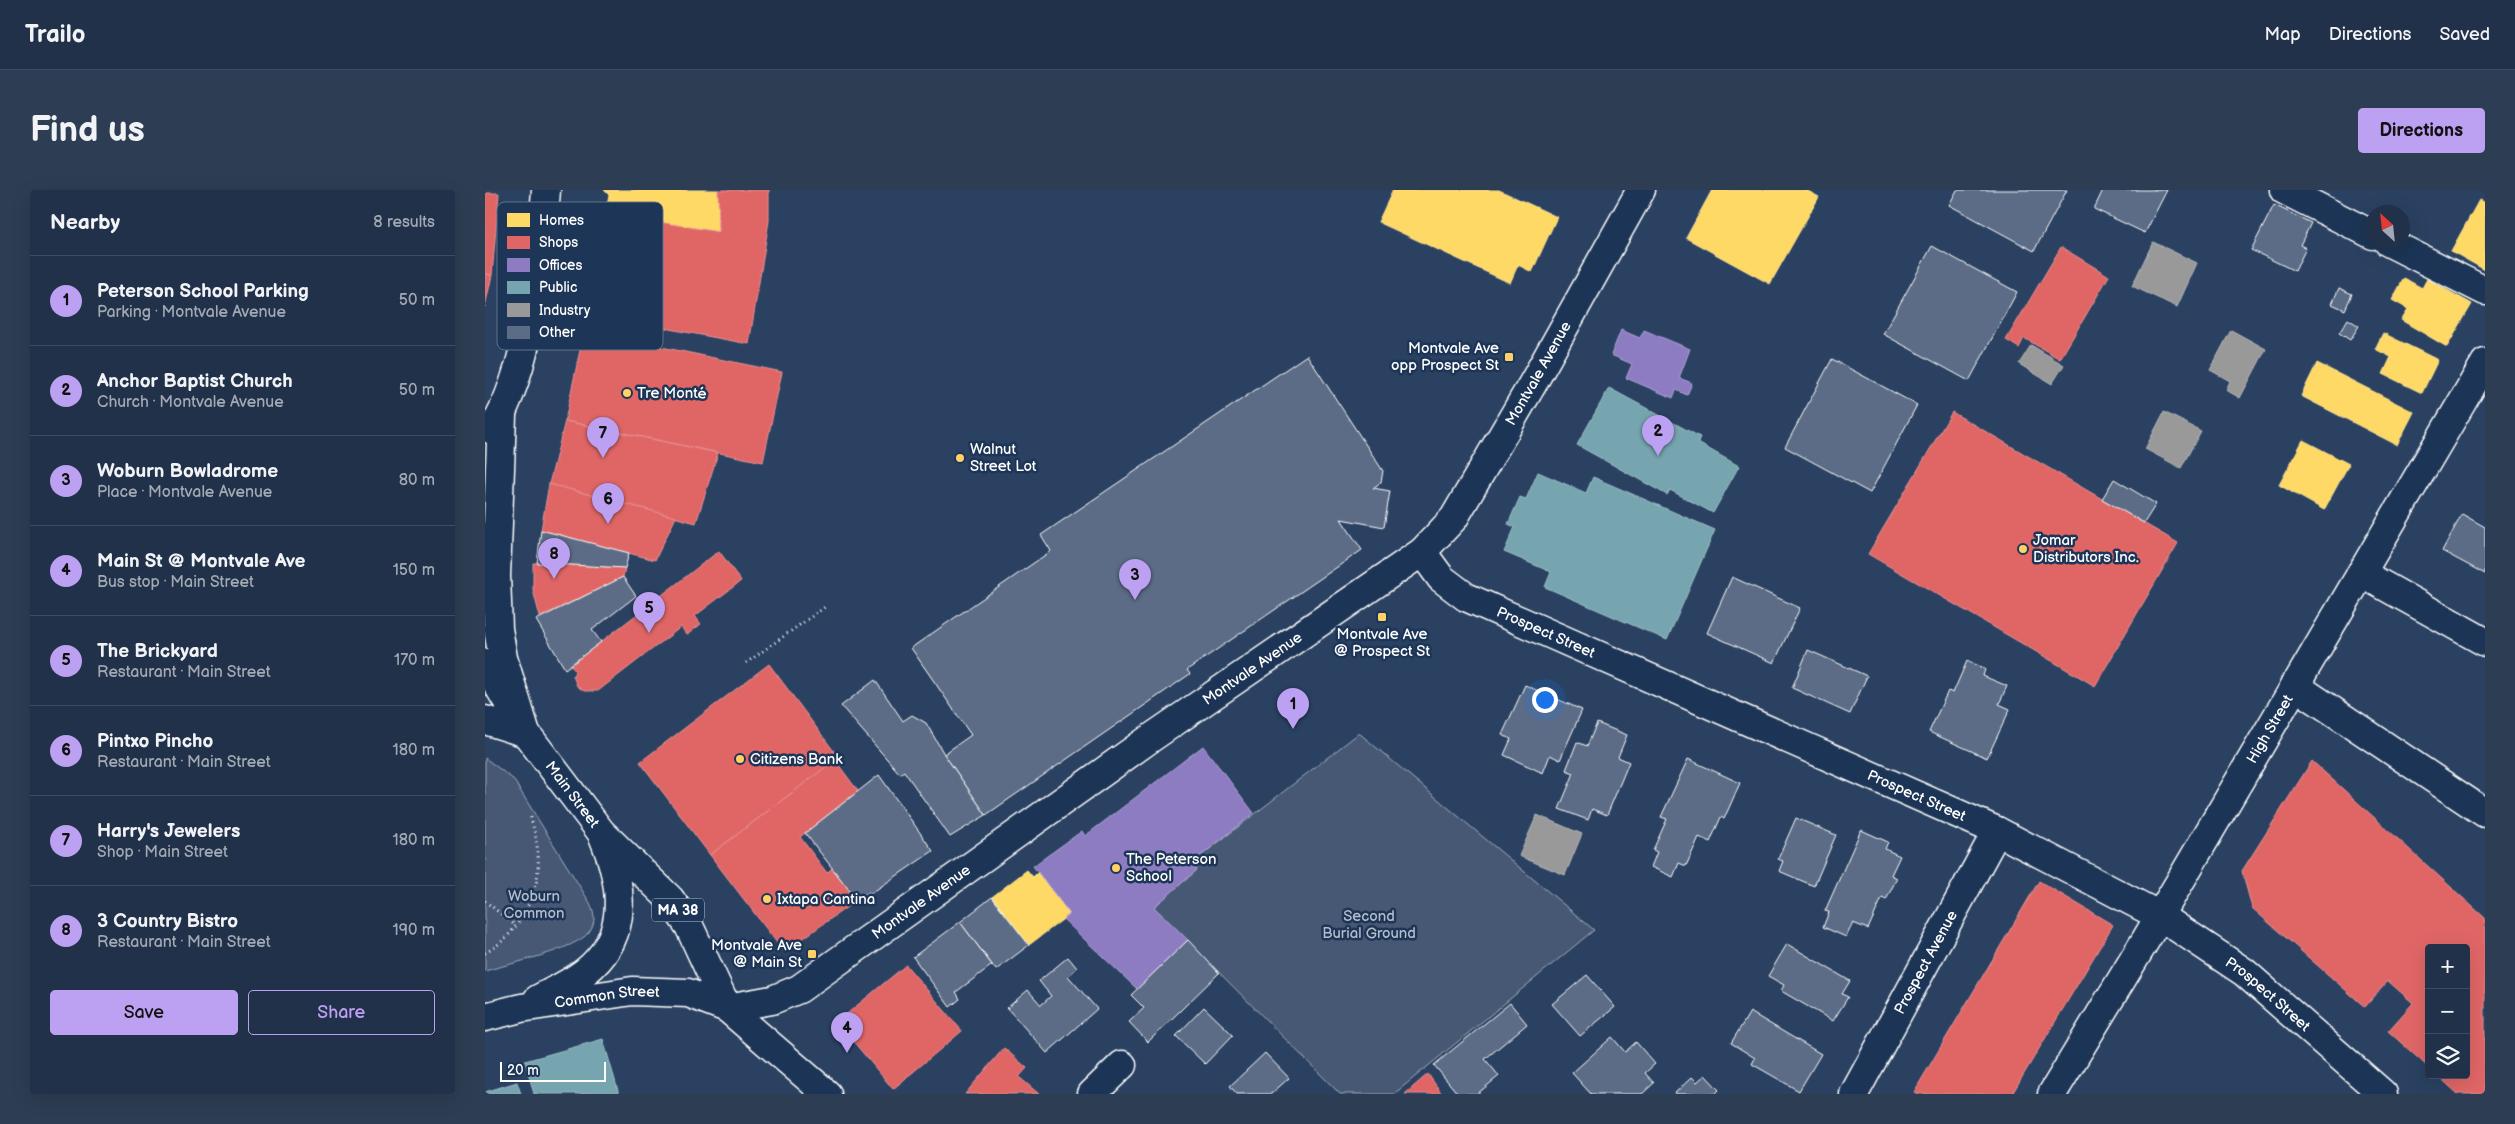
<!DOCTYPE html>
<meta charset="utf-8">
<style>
body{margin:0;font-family:"Balsamiq Sans",sans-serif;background:#2d3d53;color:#f1f3f6}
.controls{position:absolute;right:15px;bottom:15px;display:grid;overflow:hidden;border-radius:5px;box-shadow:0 5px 20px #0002}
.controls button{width:45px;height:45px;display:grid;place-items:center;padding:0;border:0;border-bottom:1px solid #3d4c61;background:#203149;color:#f1f3f6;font:25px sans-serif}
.compass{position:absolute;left:1880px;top:15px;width:45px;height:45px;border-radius:50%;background:#203149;box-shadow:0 5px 20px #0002;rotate:333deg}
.scale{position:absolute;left:15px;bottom:12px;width:106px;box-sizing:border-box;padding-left:5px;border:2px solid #fff;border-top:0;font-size:14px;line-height:18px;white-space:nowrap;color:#fff;-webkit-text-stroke:4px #1d3557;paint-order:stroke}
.you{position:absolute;left:1059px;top:509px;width:18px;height:18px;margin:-12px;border:4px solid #fff;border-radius:50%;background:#1a73e8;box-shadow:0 0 0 8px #1a73e833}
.badge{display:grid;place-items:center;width:32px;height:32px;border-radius:50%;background:#bca0f2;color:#111;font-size:16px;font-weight:700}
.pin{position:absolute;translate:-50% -41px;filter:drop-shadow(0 1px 2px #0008)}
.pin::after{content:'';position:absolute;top:26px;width:18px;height:15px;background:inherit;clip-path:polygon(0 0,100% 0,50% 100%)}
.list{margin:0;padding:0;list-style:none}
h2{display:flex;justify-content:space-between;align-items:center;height:65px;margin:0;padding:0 20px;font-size:21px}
h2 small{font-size:16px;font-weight:400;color:#a2a9b4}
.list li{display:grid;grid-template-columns:32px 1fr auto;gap:15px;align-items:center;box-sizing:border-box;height:90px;padding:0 20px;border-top:1px solid #3d4c61}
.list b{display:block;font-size:19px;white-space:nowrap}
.list p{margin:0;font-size:16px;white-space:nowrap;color:#a2a9b4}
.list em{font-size:16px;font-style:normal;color:#a2a9b4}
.actions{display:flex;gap:10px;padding:15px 20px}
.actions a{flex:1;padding:11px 0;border:1px solid #bca0f2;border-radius:5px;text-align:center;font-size:18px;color:#bca0f2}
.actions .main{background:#bca0f2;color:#111}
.icon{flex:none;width:28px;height:28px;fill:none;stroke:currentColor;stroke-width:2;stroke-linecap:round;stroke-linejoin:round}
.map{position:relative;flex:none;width:2000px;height:904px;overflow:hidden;border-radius:5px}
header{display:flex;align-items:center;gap:30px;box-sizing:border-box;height:70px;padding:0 25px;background:#203149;border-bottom:1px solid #3d4c61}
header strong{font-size:24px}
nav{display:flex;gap:28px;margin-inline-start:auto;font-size:18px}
.intro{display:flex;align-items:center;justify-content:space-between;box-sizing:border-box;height:120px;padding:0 30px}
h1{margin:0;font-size:35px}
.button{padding:12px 22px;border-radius:5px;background:#bca0f2;color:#111;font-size:18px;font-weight:700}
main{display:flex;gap:30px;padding:0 30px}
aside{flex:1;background:#203149;border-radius:5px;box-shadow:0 5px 20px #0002}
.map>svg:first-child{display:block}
.green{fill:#465975;stroke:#a2acba}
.homes{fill:#ffd966;stroke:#ffe494}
.shops{fill:#e06666;stroke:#e99494}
.offices{fill:#8e7cc3;stroke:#b0a3d5}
.public{fill:#76a5af;stroke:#9fc0c7}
.industry{fill:#999;stroke:#b8b8b8}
.building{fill:#5b6c86;stroke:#fff}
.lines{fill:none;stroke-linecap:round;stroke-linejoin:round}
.minor-casing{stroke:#fff;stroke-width:31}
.major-casing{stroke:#fff;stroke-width:31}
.path{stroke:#fff;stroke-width:3;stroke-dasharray:1 4;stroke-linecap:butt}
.minor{stroke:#1d3557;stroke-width:28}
.major{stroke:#1d3557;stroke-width:28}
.poi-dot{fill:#ffd166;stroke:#1d3557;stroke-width:2}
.labels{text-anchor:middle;stroke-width:5;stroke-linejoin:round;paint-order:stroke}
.shield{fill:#1d3557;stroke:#bbc2cd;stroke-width:1}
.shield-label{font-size:14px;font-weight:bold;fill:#fff}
.poi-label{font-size:15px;fill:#fff;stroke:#1d3557;text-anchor:start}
.street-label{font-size:15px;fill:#fff;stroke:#1d3557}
.park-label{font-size:15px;fill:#b5bdc8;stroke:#1d3557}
.key{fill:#1d3557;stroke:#617289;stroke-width:1}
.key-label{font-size:14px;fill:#fff}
</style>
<header>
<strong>Trailo</strong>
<nav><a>Map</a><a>Directions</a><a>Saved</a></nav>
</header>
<div class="intro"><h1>Find us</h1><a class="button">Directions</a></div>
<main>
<aside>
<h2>Nearby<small>8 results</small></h2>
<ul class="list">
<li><span class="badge">1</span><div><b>Peterson School Parking</b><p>Parking · Montvale Avenue</p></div><em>50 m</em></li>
<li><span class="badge">2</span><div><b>Anchor Baptist Church</b><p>Church · Montvale Avenue</p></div><em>50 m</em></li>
<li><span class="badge">3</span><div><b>Woburn Bowladrome</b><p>Place · Montvale Avenue</p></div><em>80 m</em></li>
<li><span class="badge">4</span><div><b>Main St @ Montvale Ave</b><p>Bus stop · Main Street</p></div><em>150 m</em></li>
<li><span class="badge">5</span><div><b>The Brickyard</b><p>Restaurant · Main Street</p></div><em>170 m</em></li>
<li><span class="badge">6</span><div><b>Pintxo Pincho</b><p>Restaurant · Main Street</p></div><em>180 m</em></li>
<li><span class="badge">7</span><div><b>Harry's Jewelers</b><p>Shop · Main Street</p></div><em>180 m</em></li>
<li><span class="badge">8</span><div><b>3 Country Bistro</b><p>Restaurant · Main Street</p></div><em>190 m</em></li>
</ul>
<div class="actions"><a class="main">Save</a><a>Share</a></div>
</aside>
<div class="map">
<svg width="2000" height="904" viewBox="0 0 2000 904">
<rect width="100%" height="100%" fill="#2a4161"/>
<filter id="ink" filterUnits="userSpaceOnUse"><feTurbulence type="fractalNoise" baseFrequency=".02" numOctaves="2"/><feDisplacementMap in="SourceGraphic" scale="10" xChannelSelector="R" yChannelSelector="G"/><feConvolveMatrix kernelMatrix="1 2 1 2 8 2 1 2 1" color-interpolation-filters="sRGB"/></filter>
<g filter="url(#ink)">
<!-- green -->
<g class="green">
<path d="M 874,543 L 1109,740 L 909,904 L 855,904 L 669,717 L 712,680 L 708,672 Z"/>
<path d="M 0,568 L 28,589 L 105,713 C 110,723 111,733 104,742 C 91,760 23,774 0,781 Z"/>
</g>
<!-- homes -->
<g class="homes">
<path d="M 119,0 L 233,0 L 234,42 L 120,23 L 124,5 Z"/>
<path d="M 908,0 L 1014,0 L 1072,27 L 1047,82 L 1033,75 L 1025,93 L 893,32 Z"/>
<path d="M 1227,0 L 1321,0 L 1334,7 L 1285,94 L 1201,48 Z"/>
<path d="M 1994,10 L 2000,13 L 2000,80 L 1966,61 Z"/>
<path d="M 1919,88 L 1937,98 L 1942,89 L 1987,114 L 1962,157 L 1916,130 L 1923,119 L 1907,110 Z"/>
<path d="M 1898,143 L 1953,170 L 1937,203 L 1898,184 L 1906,167 L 1890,159 Z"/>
<path d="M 1832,173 L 1929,222 L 1912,255 L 1816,206 Z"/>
<path d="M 1818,250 L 1864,274 L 1839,320 L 1794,295 Z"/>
<path d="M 542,680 L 548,687 L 553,682 L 585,724 L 544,755 L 507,707 Z"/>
</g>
<!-- shops -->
<g class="shops">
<path d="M 233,0 L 284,0 L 284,31 L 264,154 L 104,124 L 119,44 L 120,23 L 234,42 Z"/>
<path d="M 0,3 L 14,3 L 7,85 L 0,84 Z"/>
<path d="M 1576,57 L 1624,86 L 1575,169 L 1539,148 L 1534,158 L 1521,150 Z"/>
<path d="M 0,84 L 7,85 L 0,117 Z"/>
<path d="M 99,141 L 297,182 L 278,272 L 80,231 Z"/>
<path d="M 1467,222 L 1693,353 L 1610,496 L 1383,364 Z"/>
<path d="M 80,231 L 233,263 L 211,333 L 64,294 Z"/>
<path d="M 64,294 L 191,327 L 170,370 L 56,340 Z"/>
<path d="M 234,361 L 256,391 L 210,426 L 216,434 L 202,445 L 196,437 L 113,501 L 99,501 L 92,496 L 88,486 L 90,481 L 86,475 Z"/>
<path d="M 48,373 L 52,373 L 140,378 L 138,387 L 55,427 L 48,400 Z"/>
<path d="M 284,474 L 354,568 L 225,665 L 155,572 Z"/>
<path d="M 350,570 L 373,601 L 315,647 L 342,683 L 347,678 L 372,710 L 299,762 L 225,665 Z"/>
<path d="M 1827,571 L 2000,728 L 2000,904 L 1973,904 L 1952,885 L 1981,885 L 1981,758 L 1944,758 L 1944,878 L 1903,841 L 1928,813 L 1903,791 L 1880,817 L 1767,718 L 1757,681 Z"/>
<path d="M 1554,691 L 1628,735 L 1527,904 L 1433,904 L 1429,902 Z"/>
<path d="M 421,775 L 477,841 L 408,899 L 352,832 Z"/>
<path d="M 519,858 L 542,878 L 534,887 L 554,904 L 480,904 Z"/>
<path d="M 943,884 L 957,904 L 920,904 Z"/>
</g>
<!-- offices -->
<g class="offices">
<path d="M 1136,140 L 1155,148 L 1159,140 L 1205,159 L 1194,188 L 1207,193 L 1202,205 L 1191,200 L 1188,208 L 1141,188 L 1147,174 L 1126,165 Z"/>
<path d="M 718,556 L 769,623 L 708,672 L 712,680 L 669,717 L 703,750 L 652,799 L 578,729 L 585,724 L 548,676 L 597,641 L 600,646 Z"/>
</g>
<!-- public -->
<g class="public">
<path d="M 1124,198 L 1215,247 L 1213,253 L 1254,276 L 1228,323 L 1185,300 L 1182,305 L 1092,255 Z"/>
<path d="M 1053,282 L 1101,303 L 1108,287 L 1230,340 L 1182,450 L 1060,397 L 1066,382 L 1019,362 L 1030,337 L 1023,334 L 1035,307 L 1041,309 Z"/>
<path d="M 118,849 L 134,904 L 49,904 L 40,871 Z"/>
<path d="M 32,892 L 36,904 L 0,904 L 0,902 Z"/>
</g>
<!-- industry -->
<g class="industry">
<path d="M 1668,52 L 1712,73 L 1692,117 L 1647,96 Z"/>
<path d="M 1746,140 L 1781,159 L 1755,208 L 1741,200 L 1745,191 L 1725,180 Z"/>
<path d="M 1546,155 L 1579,175 L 1567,194 L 1534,174 Z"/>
<path d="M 1679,222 L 1716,241 L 1696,278 L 1660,259 Z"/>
<path d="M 1052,625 L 1097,644 L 1080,685 L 1034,666 Z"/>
</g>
<!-- building -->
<g class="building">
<path d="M 1472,0 L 1582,0 L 1549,61 L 1464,15 Z"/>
<path d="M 1618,0 L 1682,0 L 1660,43 L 1609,19 Z"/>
<path d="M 1789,15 L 1826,33 L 1815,55 L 1821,58 L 1810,81 L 1766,60 Z"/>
<path d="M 1447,56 L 1532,102 L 1484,191 L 1398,144 Z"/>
<path d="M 1854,98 L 1867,104 L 1860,120 L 1847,114 Z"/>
<path d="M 1863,129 L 1874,136 L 1865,150 L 1854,143 Z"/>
<path d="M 822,165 L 898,281 L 896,292 L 888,298 L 905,301 L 899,337 L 856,329 L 877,360 L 702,480 L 705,484 L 501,625 L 459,564 L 486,545 L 426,458 L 566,361 L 556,345 Z"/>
<path d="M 1347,169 L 1432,215 L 1385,303 L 1300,257 Z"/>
<path d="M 1629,289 L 1671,314 L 1659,333 L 1617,309 Z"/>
<path d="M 1977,324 L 2000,337 L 2000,384 L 1957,361 Z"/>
<path d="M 56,340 L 144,363 L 140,378 L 52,373 Z"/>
<path d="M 138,387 L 151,406 L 107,440 L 116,452 L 80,479 L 51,430 Z"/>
<path d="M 1247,387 L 1315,418 L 1289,473 L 1222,443 Z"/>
<path d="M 1323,460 L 1382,486 L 1365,524 L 1307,498 Z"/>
<path d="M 1482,471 L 1500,479 L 1498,486 L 1522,496 L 1514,514 L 1525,519 L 1502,568 L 1444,542 L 1463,501 L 1468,503 Z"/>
<path d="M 390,490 L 418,531 L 427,525 L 441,533 L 459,564 L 501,625 L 465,647 L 419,581 L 415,584 L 356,516 Z"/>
<path d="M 1040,495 L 1097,520 L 1075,570 L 1065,565 L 1058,583 L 1019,565 L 1026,549 L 1017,545 Z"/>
<path d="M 1112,533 L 1142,545 L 1133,567 L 1144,572 L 1122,625 L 1107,619 L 1103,630 L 1074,619 L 1089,583 L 1081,580 L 1092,552 L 1102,556 Z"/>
<path d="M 1203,569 L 1255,593 L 1239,629 L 1236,627 L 1225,652 L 1214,647 L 1201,676 L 1194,673 L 1188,687 L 1166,677 L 1172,662 L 1168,660 L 1182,629 L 1176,627 Z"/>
<path d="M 394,585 L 448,661 L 385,704 L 384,702 L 372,710 L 320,643 Z"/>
<path d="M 1311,628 L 1351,645 L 1329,696 L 1294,681 L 1298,671 L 1293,669 Z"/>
<path d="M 1376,640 L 1403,652 L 1400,659 L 1415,666 L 1406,685 L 1412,688 L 1401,710 L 1397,708 L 1383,739 L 1368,733 L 1361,747 L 1338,737 L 1344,722 L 1340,721 Z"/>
<path d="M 507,707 L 544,755 L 511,780 L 475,732 Z"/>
<path d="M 475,732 L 507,775 L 471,802 L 475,809 L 465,817 L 428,767 Z"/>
<path d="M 703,750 L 734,783 L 663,852 L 644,832 L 659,818 L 646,805 Z"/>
<path d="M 1302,754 L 1365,791 L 1357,804 L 1363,807 L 1348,831 L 1296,801 L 1299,795 L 1283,786 Z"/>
<path d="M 583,767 L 592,778 L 583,786 L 612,819 L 562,863 L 522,818 L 543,800 L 556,815 L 566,806 L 554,791 Z"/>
<path d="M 1102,785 L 1130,817 L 1095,846 L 1067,814 Z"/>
<path d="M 1025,813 L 1042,834 L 1000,869 L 1014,886 L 992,904 L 973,904 L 949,875 Z"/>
<path d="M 719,817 L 748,845 L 720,874 L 691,846 Z"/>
<path d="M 1265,822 L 1336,864 L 1314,901 L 1267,874 L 1270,868 L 1246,853 Z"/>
<path d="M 1127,847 L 1140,862 L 1151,852 L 1170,874 L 1160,883 L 1169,893 L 1157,904 L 1106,904 L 1087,883 Z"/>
<path d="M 780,863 L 804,888 L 786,904 L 752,904 L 745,896 Z"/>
<path d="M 1220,885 L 1234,900 L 1230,904 L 1189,904 L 1207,887 L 1212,892 Z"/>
</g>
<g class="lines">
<!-- minor casing -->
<g class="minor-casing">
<g id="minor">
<path d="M 1799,0 L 1888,45"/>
<path d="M 1903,52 L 2000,101"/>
<path id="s1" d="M 937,362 L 956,388 L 981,407 L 1512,641 L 1675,726 L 1759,782 L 1898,904"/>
<path d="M 1876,383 L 2000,452"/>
<path d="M 0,473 L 30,524"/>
<path d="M 1809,495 L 2000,623"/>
<path d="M 607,904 L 637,875"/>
<path id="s2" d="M 1369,904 L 1512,641"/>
<path id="s3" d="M 1567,904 L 1660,751 L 2000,173"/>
</g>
</g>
<!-- major casing -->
<g class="major-casing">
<g id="major">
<path id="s4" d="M 17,225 L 11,386 L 13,439 L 18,468 L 41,543 L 116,642 L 185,709 L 204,736 L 242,818 L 342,904"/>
<path d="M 7,240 C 45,180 56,70 61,0"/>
<path d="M 0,530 L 41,543"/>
<path d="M 53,809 C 69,801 86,793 100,782 C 146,746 138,694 118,646"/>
<path id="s5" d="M 242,818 L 287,810 L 314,799 L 663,550 L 937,362 L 969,328 L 1048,193 L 1156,0"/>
<path id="s6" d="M 0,827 L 36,818 L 147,801 L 203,803 L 242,818"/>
</g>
</g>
<!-- path -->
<g class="path">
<path d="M 261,473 L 340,417"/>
<path d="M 0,711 L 31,736"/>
<path d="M 0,763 C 14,756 28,742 36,728 C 59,691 56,665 45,624"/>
</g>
<!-- minor -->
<use href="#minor" class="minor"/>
<!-- major -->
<use href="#major" class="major"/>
</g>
</g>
<!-- markers -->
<g class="poi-dot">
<rect x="1019" y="162" width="10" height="10" rx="2.5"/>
<circle cx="142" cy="203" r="5"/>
<circle cx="475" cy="268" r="5"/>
<circle cx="1538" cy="359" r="5"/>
<rect x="892" y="422" width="10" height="10" rx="2.5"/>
<circle cx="255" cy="569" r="5"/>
<circle cx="631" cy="678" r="5"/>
<circle cx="282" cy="709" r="5"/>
<rect x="322" y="759" width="10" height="10" rx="2.5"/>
</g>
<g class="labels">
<!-- shield labels -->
<rect class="shield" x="167" y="708.5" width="52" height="23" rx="4"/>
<g class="shield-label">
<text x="193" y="725">MA 38</text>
</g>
<!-- poi labels -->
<g class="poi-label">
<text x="1014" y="163" text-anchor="end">Montvale Ave<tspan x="1014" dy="17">opp Prospect St</tspan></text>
<text x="152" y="208">Tre Monté</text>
<text x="485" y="264">Walnut<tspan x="485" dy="17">Street Lot</tspan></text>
<text x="1548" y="355">Jomar<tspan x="1548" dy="17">Distributors Inc.</tspan></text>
<text x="897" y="449" text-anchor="middle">Montvale Ave<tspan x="897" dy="17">@ Prospect St</tspan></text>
<text x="265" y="574">Citizens Bank</text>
<text x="641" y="674">The Peterson<tspan x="641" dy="17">School</tspan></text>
<text x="292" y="714">Ixtapa Cantina</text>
<text x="317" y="760" text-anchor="end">Montvale Ave<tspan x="317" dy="17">@ Main St</tspan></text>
</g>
<!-- street labels -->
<g class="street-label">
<text dy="5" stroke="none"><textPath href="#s5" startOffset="1050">Montvale Avenue</textPath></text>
<text dy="5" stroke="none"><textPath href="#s1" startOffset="151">Prospect Street</textPath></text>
<text dy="5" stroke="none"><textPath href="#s5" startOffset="630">Montvale Avenue</textPath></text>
<text dy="5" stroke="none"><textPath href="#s3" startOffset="425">High Street</textPath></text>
<text dy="5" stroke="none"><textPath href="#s4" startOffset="399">Main Street</textPath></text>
<text dy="5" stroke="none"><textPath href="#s1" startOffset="556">Prospect Street</textPath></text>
<text dy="5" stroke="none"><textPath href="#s5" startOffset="225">Montvale Avenue</textPath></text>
<text dy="5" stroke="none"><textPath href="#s2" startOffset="150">Prospect Avenue</textPath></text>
<text dy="5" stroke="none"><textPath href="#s1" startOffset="961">Prospect Street</textPath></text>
<text dy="5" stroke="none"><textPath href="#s6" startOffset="124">Common Street</textPath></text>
</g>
<!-- park labels -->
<g class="park-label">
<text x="49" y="711">Woburn<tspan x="49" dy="17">Common</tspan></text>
<text x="884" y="731">Second<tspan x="884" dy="17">Burial Ground</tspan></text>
</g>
</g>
<!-- legend -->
<rect x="12" y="12" width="166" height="148" rx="8" class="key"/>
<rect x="22" y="23" width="23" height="14" fill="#ffd966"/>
<rect x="22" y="46" width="23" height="13" fill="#e06666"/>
<rect x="22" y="68" width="23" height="14" fill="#8e7cc3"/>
<rect x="22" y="91" width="23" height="13" fill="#76a5af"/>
<rect x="22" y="113" width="23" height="14" fill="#999"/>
<rect x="22" y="136" width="23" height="13" fill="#5b6c86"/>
<g class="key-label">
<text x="54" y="35">Homes</text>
<text x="54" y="57">Shops</text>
<text x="54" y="80">Offices</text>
<text x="54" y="102">Public</text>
<text x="54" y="125">Industry</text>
<text x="54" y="147">Other</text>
</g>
</svg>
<div class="controls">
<button>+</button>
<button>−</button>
<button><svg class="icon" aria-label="layers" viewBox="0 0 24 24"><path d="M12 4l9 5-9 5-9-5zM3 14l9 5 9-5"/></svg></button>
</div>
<svg class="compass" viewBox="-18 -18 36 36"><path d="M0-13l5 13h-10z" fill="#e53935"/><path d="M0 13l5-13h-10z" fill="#a2a9b4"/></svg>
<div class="scale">20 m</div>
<div class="you"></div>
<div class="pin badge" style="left:808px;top:539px">1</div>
<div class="pin badge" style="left:1173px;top:266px">2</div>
<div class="pin badge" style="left:650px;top:410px">3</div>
<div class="pin badge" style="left:362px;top:863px">4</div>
<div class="pin badge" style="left:164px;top:443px">5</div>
<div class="pin badge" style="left:123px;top:334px">6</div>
<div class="pin badge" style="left:118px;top:268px">7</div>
<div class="pin badge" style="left:69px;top:389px">8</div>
</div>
</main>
